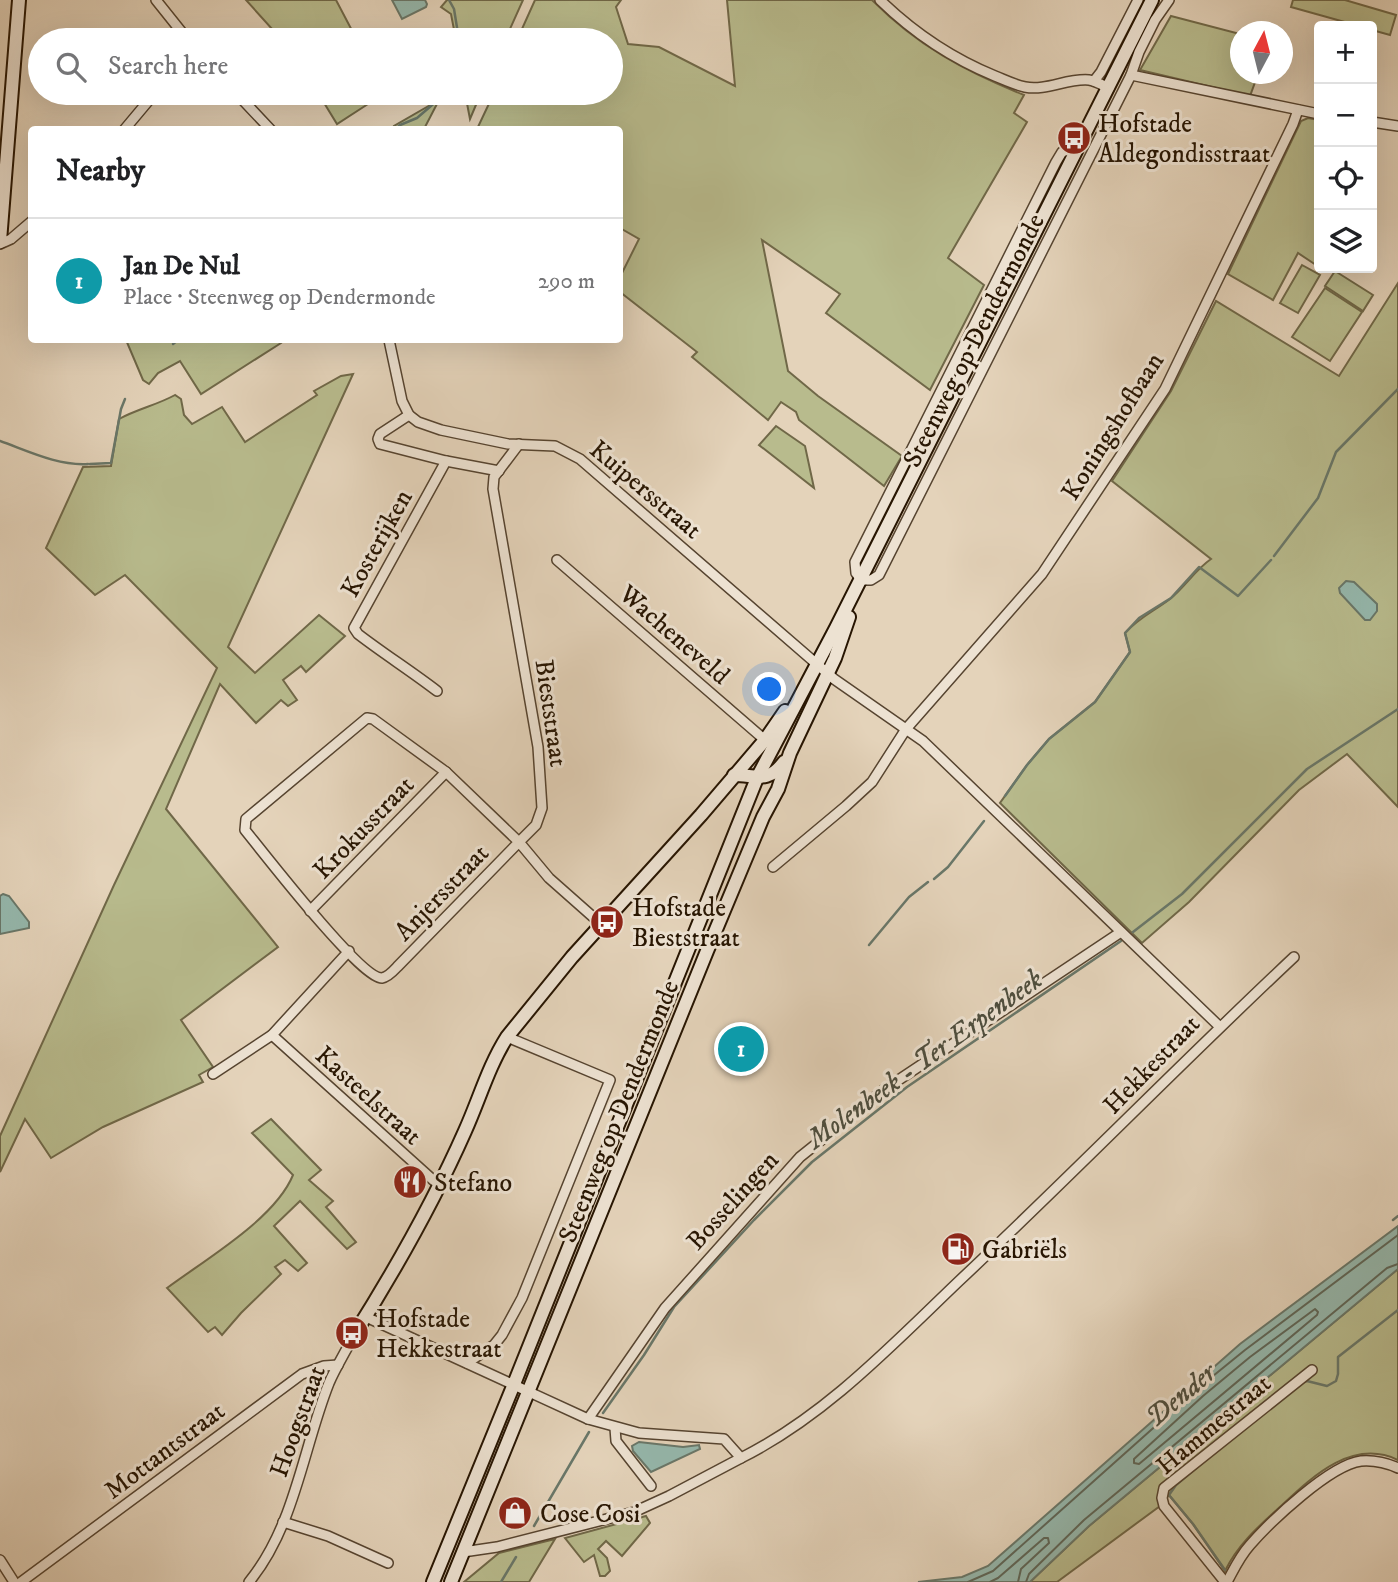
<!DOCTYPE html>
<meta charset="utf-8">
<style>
body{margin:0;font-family:"IM FELL DW Pica",serif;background:#f2f2f2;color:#202124}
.controls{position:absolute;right:21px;top:21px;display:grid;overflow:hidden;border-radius:7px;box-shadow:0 7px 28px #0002}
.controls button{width:63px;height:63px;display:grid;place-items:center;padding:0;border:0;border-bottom:2px solid #e0e0e0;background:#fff;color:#202124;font:35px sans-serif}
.compass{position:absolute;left:1230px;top:21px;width:63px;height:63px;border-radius:50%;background:#fff;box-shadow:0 7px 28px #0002;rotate:7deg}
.you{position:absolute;left:770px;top:690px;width:24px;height:24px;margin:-18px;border:5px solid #fff;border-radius:50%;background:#1a73e8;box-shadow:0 0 0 10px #1a73e833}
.badge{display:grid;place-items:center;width:46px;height:46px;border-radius:50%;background:#111827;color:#fff;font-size:23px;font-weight:700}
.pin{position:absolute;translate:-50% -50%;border:4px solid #fff;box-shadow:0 2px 7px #0006}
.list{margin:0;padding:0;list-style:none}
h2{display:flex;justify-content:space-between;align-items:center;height:91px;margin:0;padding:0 28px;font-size:30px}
h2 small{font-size:23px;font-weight:400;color:#757577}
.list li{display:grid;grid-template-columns:46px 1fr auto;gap:21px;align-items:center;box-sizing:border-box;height:126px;padding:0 28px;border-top:2px solid #e0e0e0}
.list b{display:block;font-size:26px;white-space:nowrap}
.list p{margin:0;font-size:23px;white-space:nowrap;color:#757577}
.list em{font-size:23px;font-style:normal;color:#757577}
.icon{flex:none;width:38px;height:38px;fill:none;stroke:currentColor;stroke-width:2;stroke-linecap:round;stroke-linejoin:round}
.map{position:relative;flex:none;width:1398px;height:1582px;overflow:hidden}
.search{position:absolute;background:#fff;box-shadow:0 7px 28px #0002;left:28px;top:28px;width:595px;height:77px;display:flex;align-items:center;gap:18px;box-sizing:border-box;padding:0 24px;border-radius:38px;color:#757577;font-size:26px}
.panel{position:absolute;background:#fff;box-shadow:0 7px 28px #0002;left:28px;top:126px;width:595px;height:217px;border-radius:7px}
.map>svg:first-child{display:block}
.green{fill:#b8bb8d;stroke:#706848;stroke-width:2}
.water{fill:#95b8ad;stroke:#697769;stroke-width:2}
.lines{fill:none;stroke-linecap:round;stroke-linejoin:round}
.shore{stroke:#5e6658;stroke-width:2}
.stream{stroke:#697769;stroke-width:2.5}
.street-casing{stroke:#564430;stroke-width:12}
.secondary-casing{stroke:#271502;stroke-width:16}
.street{stroke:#ede2d2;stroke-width:9}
.secondary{stroke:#ede2d2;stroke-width:12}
.labels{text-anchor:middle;stroke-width:6;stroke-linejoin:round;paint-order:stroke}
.poi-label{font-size:26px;fill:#271502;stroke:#ede2d2;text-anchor:start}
.street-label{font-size:26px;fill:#271502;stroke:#ede2d2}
.water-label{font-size:28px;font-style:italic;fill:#4e4e3e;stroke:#ede2d2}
</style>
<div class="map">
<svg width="1398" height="1582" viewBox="0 0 1398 1582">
<rect width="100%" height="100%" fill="#e4d3ba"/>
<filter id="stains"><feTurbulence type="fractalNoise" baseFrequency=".00286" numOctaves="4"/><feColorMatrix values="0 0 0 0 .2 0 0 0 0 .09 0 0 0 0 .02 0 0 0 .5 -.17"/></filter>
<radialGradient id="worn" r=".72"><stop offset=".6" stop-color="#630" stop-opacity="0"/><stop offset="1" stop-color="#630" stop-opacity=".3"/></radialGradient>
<!-- green -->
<g class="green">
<path d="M 246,0 L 336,0 L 357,40 L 282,40 Z"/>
<path d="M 447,0 L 523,0 L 505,40 L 456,40 L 451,14 L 441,7 Z"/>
<path d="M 535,0 L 621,0 L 616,7 L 628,44 L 659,47 L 735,86 L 727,0 L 872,0 C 918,46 964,71 1024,95 L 1014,113 L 1027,122 L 948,258 L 984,285 L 930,390 L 826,313 L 840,294 L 762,240 L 788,371 L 818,396 L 902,456 L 884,486 L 799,420 L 796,412 L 781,402 L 768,420 L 692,357 L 697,352 L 620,292 L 620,277 L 639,239 L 620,228 L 620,130 L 477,129 L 494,93 L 611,93 L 611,40 L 517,40 Z"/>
<path d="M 1293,0 L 1345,0 L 1396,15 L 1390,35 L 1372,30 L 1372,26 L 1359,26 L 1291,7 Z"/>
<path d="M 1171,16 L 1240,34 L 1240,74 L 1258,74 L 1250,96 L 1140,70 Z"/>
<path d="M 318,93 L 362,93 L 368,104 L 337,124 Z"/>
<path d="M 465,93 L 481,93 L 470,119 Z"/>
<path d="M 439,100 L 424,129 L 406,127 L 395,129 L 394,126 Z"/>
<path d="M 1308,118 L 1319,120 L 1319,154 L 1316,159 L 1319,161 L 1319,267 L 1298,253 L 1273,300 L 1228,274 L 1301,121 Z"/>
<path d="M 1302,265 L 1320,275 L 1298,313 L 1280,303 Z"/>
<path d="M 1335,271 L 1373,295 L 1363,311 L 1325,286 Z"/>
<path d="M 1398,283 L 1398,807 L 1347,754 L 1299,790 L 1189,902 L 1142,943 L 1000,803 L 1027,765 L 1049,739 L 1095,702 L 1130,652 L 1125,633 C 1141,616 1153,612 1170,599 C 1185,587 1195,570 1211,559 L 1112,481 L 1171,391 L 1216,301 L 1339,376 Z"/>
<path d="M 1325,288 L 1362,312 L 1330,361 L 1292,337 Z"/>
<path d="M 126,340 L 279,340 L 281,343 L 201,394 L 180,361 L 158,373 L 149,384 L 143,380 Z"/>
<path d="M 353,374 L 228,647 L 255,673 L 319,615 L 345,636 L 306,672 L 301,666 L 283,680 L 297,700 L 288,706 L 281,700 L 256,723 L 220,684 L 166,809 L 278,947 L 181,1020 L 213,1067 L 199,1075 L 203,1082 L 103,1127 L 51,1158 L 25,1119 L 0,1172 L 0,1136 L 114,885 L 217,668 L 125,575 L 95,595 L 46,548 L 83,467 L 111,466 L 119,419 C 137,409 157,405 175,395 L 181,399 L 184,415 L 192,424 L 222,407 L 245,442 L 317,395 L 314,391 L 341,376 Z"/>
<path d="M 776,426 L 805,446 L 814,488 L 759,445 Z"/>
<path d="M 271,1119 L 321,1170 L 309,1180 L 333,1201 L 326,1207 L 356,1242 L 347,1249 L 300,1201 L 274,1226 L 307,1263 L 298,1271 L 285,1260 L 275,1267 L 281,1274 L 241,1313 L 222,1335 L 215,1327 L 208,1332 L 167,1288 C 206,1259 275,1219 293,1175 L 252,1133 Z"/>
<path d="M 1398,1269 L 1398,1460 C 1352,1438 1312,1477 1281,1506 C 1259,1526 1238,1544 1225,1571 L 1193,1524 L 1169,1495 L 1160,1506 L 1057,1582 L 1030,1582 L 1089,1526 Z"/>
<path d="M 646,1516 L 650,1523 L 622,1556 L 606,1541 L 598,1549 L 607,1558 L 610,1571 L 605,1576 L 600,1576 L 594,1555 L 584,1562 L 565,1538 Z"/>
<path d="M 555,1539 L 529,1582 L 464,1582 L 499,1553 Z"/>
</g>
<!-- water -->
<g class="water">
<path d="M 392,0 L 425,0 L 427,4 L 426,7 L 402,19 Z"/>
<path d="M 1346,581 L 1354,582 L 1377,604 L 1377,611 L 1370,620 L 1365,620 L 1340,593 L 1339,588 Z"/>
<path d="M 3,894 L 9,896 L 29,922 L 29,928 L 0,934 L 0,896 Z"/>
<path d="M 1398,1226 L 1398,1269 L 1089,1526 L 1030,1582 L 918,1582 L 962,1577 L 988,1566 L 1240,1344 Z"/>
<path d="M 639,1442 L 683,1447 L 699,1445 L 700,1449 L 651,1472 L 633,1451 L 632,1446 Z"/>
</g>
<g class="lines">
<!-- shore -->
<g class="shore">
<path d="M 1315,1309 L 1318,1312 L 1317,1315 L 1139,1464 L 1134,1463 L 1134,1459 L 1203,1396 L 1250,1357 Z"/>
<path d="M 968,1582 L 993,1571 L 1197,1389 L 1245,1350 L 1398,1235"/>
<path d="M 990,1582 L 998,1578 L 1044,1538 L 1048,1538 L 1049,1543 L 1021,1569 L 1018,1582"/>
<path d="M 1026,1582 L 1029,1574 L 1084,1520 L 1387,1268 L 1398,1264"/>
</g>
<!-- stream -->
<g class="stream">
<path d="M 449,0 L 454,9 L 459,40"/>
<path d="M 395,130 L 400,125 L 417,118 L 446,93"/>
<path d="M 173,344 L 178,340"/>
<path d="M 0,441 C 28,451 58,466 88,464"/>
<path d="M 90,464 L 111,463 L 121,409 L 125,399"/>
<path d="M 1274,556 L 1318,498 L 1336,452 L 1398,389"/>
<path d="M 1005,796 L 1027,765 L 1049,739 L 1095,702 L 1130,652 L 1125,633 L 1139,618 L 1171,598 L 1199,567 L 1238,596 L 1271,560"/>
<path d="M 934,879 L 948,867 L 984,821"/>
<path d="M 1133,932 L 1182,894 L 1307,769 L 1398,709"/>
<path d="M 869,945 L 909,897 L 928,882"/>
<path d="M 1393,1220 L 1398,1216"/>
<path d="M 1302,1382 L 1307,1381 L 1327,1386 L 1336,1381 L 1338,1374 L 1338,1357 L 1398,1310"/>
<path d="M 603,1413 L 644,1355 L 674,1307 L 754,1220 L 812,1162 L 907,1087 L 1121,941"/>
<path d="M 1207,1459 L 1176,1485 L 1169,1495 L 1193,1524 L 1225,1570"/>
<path d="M 534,1526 L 589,1432"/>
<path d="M 501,1582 L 516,1557"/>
</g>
<!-- street casing -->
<g class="street-casing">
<g id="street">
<path d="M 156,0 L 188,40"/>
<path d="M 880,0 C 914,33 951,58 995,76 C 1005,80 1015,85 1025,87 C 1047,91 1067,78 1089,80 C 1096,81 1102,85 1109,88"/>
<path d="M 1131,75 L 1319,114"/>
<path d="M 1094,81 L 1101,72 L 1138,0"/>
<path d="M 236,93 L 271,130"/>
<path d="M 1372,122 L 1398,126"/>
<path d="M 124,130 L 155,93"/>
<path d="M 1078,147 L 1062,152 L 1056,162 L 855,562 L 856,573 L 861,580 L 871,580 L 879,575 L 1131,75 L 1139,52 L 1155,20 L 1169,0"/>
<path d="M 0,244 L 11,239 L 32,221"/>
<path d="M 389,340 L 402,401 L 409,415 L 418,422 L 441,430 L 508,444 L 555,446 L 580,459 L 834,679 L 923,741 L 1220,1027"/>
<path d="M 409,415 L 380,434 L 378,439 L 380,444 L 446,461 L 499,471"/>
<path d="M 519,444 L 494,477 L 493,489 L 538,747 L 542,808 L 536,825 L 519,842 L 399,965 C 395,969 389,977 382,978 C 361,979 262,851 245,830 L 246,819 L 367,718 L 373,719 L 446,772 L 519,842 L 549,878 L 601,924"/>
<path d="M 557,560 L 765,740"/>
<path d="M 437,691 C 411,671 384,654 358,634 L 354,628 L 446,461"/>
<path d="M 773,867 L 846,806 L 872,782 L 906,729 L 1042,574 L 1165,389 L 1293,124 L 1298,110"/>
<path d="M 310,911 L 446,772"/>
<path d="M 272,1035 L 433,1180 L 440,1184"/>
<path d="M 213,1074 L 272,1035 L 349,951"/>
<path d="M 366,1317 L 588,1419 L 639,1433 L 724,1439 L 741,1458 C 825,1416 891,1346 958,1282 C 1072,1175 1181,1063 1294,957"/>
<path d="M 467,1363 L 494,1345 L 502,1335 L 522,1298 L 610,1080 L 507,1037"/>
<path d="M 588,1419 L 665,1308 L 800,1157 L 885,1089 L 1121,932"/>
<path d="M 615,1428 L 616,1441 L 651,1486"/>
<path d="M 283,1522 L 328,1536 L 388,1563"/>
<path d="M 463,1552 L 497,1547 L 634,1512 L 669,1496 L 741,1458"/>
<path d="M 0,1560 L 14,1582"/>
<path d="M 21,1582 L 302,1374 L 324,1366 L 338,1365"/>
<path d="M 249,1582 C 295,1526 303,1448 329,1383 C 336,1367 346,1351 354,1335"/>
<path d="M 1225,1582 L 1164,1506 L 1162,1498 L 1164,1488 L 1312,1370"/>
<path d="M 1227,1582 C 1234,1569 1240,1556 1250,1545 C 1271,1521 1330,1465 1361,1461 C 1374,1460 1387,1463 1398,1468"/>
</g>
</g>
<!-- secondary casing -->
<g class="secondary-casing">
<g id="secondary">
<path d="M 0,241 L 19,0"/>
<path d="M 734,775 C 756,775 768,784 784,762"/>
<path d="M 354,1335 C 395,1270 434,1201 465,1131 C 479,1100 489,1065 507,1037 L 572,957 L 701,815 L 765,740 L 785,711"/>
<path d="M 433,1582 L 514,1384 L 757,778 L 836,628 L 1152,0"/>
<path d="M 451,1582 L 707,951 L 763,817 L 778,789 L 790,753 L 835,658 L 849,617"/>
</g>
</g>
<!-- street -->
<use href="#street" class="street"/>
<!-- secondary -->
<use href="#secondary" class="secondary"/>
</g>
<!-- icons -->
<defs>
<g id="bus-disc" transform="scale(1.75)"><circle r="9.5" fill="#8f2418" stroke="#ede2d2"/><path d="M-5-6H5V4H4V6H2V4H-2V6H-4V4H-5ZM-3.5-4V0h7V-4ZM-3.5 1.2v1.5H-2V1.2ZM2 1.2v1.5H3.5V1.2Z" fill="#fff"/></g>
<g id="restaurant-disc" transform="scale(1.75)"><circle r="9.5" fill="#8f2418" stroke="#ede2d2"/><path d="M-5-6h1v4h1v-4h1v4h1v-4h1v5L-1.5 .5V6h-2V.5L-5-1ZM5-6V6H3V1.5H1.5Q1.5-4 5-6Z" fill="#fff"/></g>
<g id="fuel-disc" transform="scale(1.75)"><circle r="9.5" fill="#8f2418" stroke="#ede2d2"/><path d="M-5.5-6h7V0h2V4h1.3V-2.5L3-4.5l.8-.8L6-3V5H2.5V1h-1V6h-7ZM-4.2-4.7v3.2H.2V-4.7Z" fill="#fff"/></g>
<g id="shop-disc" transform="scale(1.75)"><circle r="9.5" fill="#8f2418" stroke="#ede2d2"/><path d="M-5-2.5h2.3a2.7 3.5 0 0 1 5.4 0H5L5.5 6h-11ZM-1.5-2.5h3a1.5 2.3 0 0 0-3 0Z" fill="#fff"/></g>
</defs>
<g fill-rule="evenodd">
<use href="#bus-disc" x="1074" y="138"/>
<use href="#bus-disc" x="607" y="922"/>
<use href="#restaurant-disc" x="410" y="1182"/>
<use href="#fuel-disc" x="958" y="1249"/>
<use href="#bus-disc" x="352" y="1333"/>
<use href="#shop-disc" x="515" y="1513"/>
</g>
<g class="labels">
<!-- poi labels -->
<g class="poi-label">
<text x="1098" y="132">Hofstade<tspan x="1098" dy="30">Aldegondisstraat</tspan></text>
<text x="632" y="916">Hofstade<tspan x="632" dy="30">Bieststraat</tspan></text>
<text x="434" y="1191">Stefano</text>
<text x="982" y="1258">Gabriëls</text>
<text x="376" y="1327">Hofstade<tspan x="376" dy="30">Hekkestraat</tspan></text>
<text x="540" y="1522">Cose Cosi</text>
</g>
<!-- street labels -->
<g class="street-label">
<text transform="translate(973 340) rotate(-63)" y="9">Steenweg op Dendermonde</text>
<text transform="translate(1112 426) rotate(-58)" y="9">Koningshofbaan</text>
<text transform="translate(646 489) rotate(40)" y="9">Kuipersstraat</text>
<text transform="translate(376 543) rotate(-61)" y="9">Kosterijken</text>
<text transform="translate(675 634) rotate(41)" y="9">Wacheneveld</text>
<text transform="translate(552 713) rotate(82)" y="9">Bieststraat</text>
<text transform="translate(363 827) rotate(-46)" y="9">Krokusstraat</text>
<text transform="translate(441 892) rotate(-46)" y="9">Anjersstraat</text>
<text transform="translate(1151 1064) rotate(-46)" y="9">Hekkestraat</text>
<text transform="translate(369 1095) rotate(42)" y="9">Kasteelstraat</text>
<text transform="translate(618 1111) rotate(-68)" y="9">Steenweg op Dendermonde</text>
<text transform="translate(732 1200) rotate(-48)" y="9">Bosselingen</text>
<text transform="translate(297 1421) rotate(-70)" y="9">Hoogstraat</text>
<text transform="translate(1213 1424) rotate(-40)" y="9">Hammestraat</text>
<text transform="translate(164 1450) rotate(-37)" y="9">Mottantstraat</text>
</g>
<!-- water labels -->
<g class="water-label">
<text transform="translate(924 1058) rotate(-36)" y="10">Molenbeek - Ter Erpenbeek</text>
<text transform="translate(1180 1394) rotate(-40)" y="10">Dender</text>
</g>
</g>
<rect width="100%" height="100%" filter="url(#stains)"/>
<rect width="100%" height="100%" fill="url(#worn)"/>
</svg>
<div class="controls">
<button>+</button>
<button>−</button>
<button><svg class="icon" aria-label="locate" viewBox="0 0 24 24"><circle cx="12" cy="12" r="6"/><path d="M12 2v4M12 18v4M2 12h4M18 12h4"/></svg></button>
<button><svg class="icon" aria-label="layers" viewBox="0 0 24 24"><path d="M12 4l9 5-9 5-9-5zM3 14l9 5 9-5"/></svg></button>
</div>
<svg class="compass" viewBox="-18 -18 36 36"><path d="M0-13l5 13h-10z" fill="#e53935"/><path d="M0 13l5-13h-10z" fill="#757577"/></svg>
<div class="you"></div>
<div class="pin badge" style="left:741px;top:1049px;background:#0f9aa8">1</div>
<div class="search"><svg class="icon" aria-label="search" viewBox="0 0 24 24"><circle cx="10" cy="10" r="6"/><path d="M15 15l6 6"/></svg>Search here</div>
<section class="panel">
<h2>Nearby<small></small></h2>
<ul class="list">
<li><span class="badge" style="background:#0f9aa8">1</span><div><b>Jan De Nul</b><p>Place · Steenweg op Dendermonde</p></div><em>290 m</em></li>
</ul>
</section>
</div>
